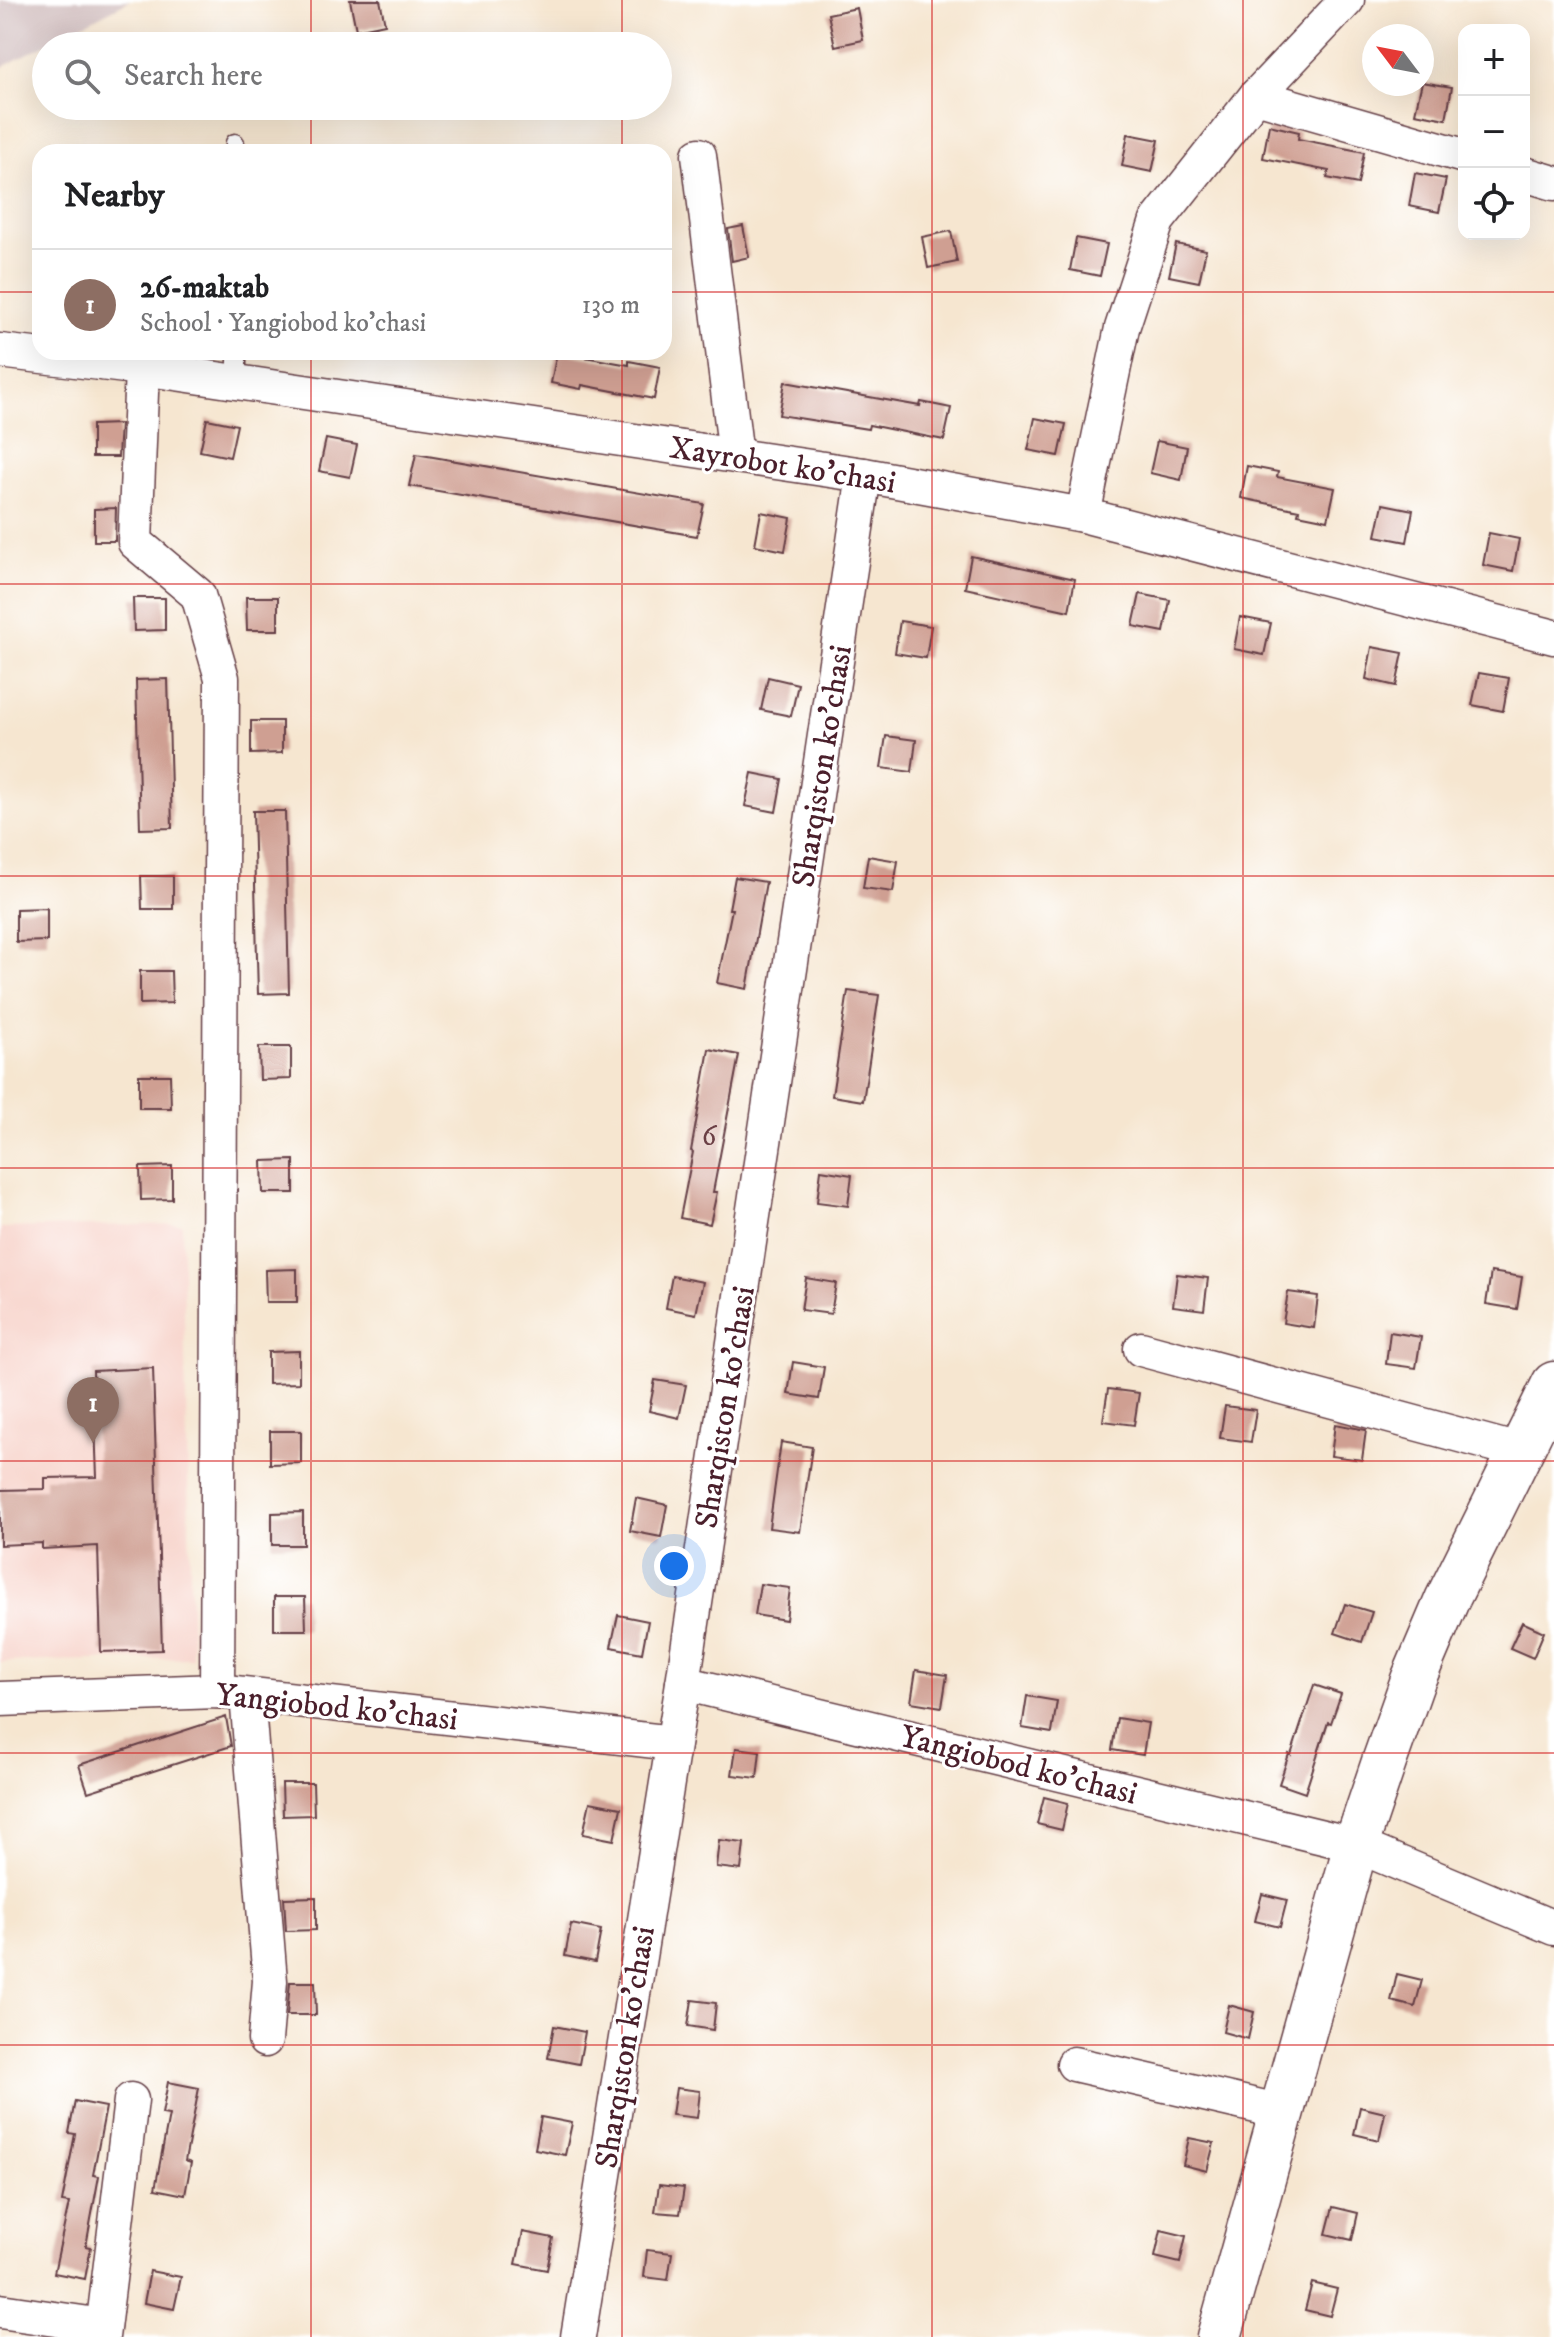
<!DOCTYPE html>
<meta charset="utf-8">
<style>
body{margin:0;font-family:"IM FELL DW Pica",serif;background:#f2f2f2;color:#202124}
.controls{position:absolute;right:24px;top:24px;display:grid;overflow:hidden;border-radius:16px;box-shadow:0 8px 32px #0002}
.controls button{width:72px;height:72px;display:grid;place-items:center;padding:0;border:0;border-bottom:2px solid #e0e0e0;background:#fff;color:#202124;font:40px sans-serif}
.compass{position:absolute;left:1362px;top:24px;width:72px;height:72px;border-radius:50%;background:#fff;box-shadow:0 8px 32px #0002;rotate:302deg}
.you{position:absolute;left:674px;top:1566px;width:28px;height:28px;margin:-20px;border:6px solid #fff;border-radius:50%;background:#1a73e8;box-shadow:0 0 0 12px #1a73e833}
.badge{display:grid;place-items:center;width:52px;height:52px;border-radius:50%;background:#1f6fb2;color:#fff;font-size:26px;font-weight:700}
.pin{position:absolute;translate:-50% -66px;filter:drop-shadow(0 2px 4px #0008)}
.pin::after{content:'';position:absolute;top:42px;width:28px;height:24px;background:inherit;clip-path:polygon(0 0,100% 0,50% 100%)}
.list{margin:0;padding:0;list-style:none}
h2{display:flex;justify-content:space-between;align-items:center;height:104px;margin:0;padding:0 32px;font-size:34px}
h2 small{font-size:26px;font-weight:400;color:#757577}
.list li{display:grid;grid-template-columns:52px 1fr auto;gap:24px;align-items:center;box-sizing:border-box;height:112px;padding:0 32px;border-top:2px solid #e0e0e0}
.list b{display:block;font-size:30px;white-space:nowrap}
.list p{margin:0;font-size:26px;white-space:nowrap;color:#757577}
.list em{font-size:26px;font-style:normal;color:#757577}
.icon{flex:none;width:44px;height:44px;fill:none;stroke:currentColor;stroke-width:2;stroke-linecap:round;stroke-linejoin:round}
.map{position:relative;flex:none;width:1554px;height:2337px;overflow:hidden}
.search{position:absolute;background:#fff;box-shadow:0 8px 32px #0002;left:32px;top:32px;width:640px;height:88px;display:flex;align-items:center;gap:20px;box-sizing:border-box;padding:0 28px;border-radius:44px;color:#757577;font-size:30px}
.panel{position:absolute;background:#fff;box-shadow:0 8px 32px #0002;left:32px;top:144px;width:640px;height:216px;border-radius:24px}
.map>svg:first-child{display:block}
.built{fill:#f7d1c8}
.industrial{fill:#d2bfc0}
.building{fill:#cf9f92}
.lines{fill:none;stroke-linecap:round;stroke-linejoin:round}
.service-casing{stroke:#643d44;stroke-width:21}
.minor-casing{stroke:#643d44;stroke-width:37}
.primary-casing{stroke:#643d44;stroke-width:47}
.service{stroke:#fff;stroke-width:18}
.minor{stroke:#fff;stroke-width:34}
.primary{stroke:#fff;stroke-width:44}
.grid{fill:none;stroke:#d62828;stroke-width:2;stroke-opacity:0.55}
.labels{text-anchor:middle;stroke-width:6;stroke-linejoin:round;paint-order:stroke}
.number-label{font-size:28px;fill:#6b3f45}
.street-label{font-size:32px;fill:#4a1f2b;stroke:#fff}
</style>
<div class="map">
<svg width="1554" height="2337" viewBox="0 0 1554 2337">
<rect width="100%" height="100%" fill="#fff"/>
<filter id="ink" filterUnits="userSpaceOnUse"><feTurbulence type="fractalNoise" baseFrequency=".0125" numOctaves="2"/><feDisplacementMap in="SourceGraphic" scale="16" xChannelSelector="R" yChannelSelector="G"/><feConvolveMatrix kernelMatrix="1 2 1 2 8 2 1 2 1" color-interpolation-filters="sRGB"/></filter>
<filter id="wash" filterUnits="userSpaceOnUse"><feTurbulence type="fractalNoise" baseFrequency=".006" numOctaves="4" result="noise"/><feDisplacementMap in="SourceGraphic" scale="32" xChannelSelector="R" yChannelSelector="G"/><feGaussianBlur stdDeviation="1.8" result="paint"/><feColorMatrix in="noise" values="0 0 0 0 0 0 0 0 0 0 0 0 0 0 0 0 0 1.4 0 .05"/><feComposite in="paint" operator="in"/></filter>
<g filter="url(#wash)">
<rect width="100%" height="100%" fill="#f6e6d0"/>
<!-- built -->
<path class="built" d="M 182,1224 L 192,1658 L 0,1662 L 0,1228 Z"/>
<!-- industrial -->
<path class="industrial" d="M 0,0 L 130,0 L 2,67 L 0,73 Z"/>
<g id="blocks">
<!-- building -->
<g class="building">
<path d="M 350,0 L 380,0 L 385,24 L 356,30 Z"/>
<path d="M 857,8 L 863,40 L 835,46 L 828,14 Z"/>
<path d="M 1422,82 L 1452,87 L 1446,119 L 1415,113 Z"/>
<path d="M 1269,125 L 1299,132 L 1298,139 L 1364,152 L 1358,184 L 1327,178 L 1329,171 L 1263,158 Z"/>
<path d="M 1128,134 L 1159,140 L 1152,172 L 1122,166 Z"/>
<path d="M 1415,173 L 1446,179 L 1439,212 L 1409,206 Z"/>
<path d="M 743,226 L 749,257 L 732,261 L 728,229 Z"/>
<path d="M 951,231 L 957,262 L 928,268 L 922,237 Z"/>
<path d="M 1076,238 L 1107,244 L 1100,276 L 1070,270 Z"/>
<path d="M 1176,244 L 1206,250 L 1199,282 L 1169,276 Z"/>
<path d="M 557,352 L 629,365 L 629,361 L 660,367 L 654,399 L 582,385 L 581,389 L 551,383 Z"/>
<path d="M 785,382 L 920,406 L 921,402 L 951,408 L 944,440 L 869,425 L 868,429 L 779,415 Z"/>
<path d="M 1035,418 L 1066,424 L 1059,456 L 1028,450 Z"/>
<path d="M 207,419 L 237,425 L 230,457 L 200,451 Z"/>
<path d="M 120,424 L 118,457 L 92,457 L 92,425 Z"/>
<path d="M 326,439 L 357,445 L 350,477 L 319,471 Z"/>
<path d="M 1157,441 L 1187,447 L 1181,480 L 1150,473 Z"/>
<path d="M 416,454 L 704,504 L 697,536 L 409,486 Z"/>
<path d="M 1247,466 L 1278,472 L 1277,477 L 1335,488 L 1328,520 L 1298,514 L 1299,510 L 1241,498 Z"/>
<path d="M 1383,504 L 1413,510 L 1407,542 L 1376,536 Z"/>
<path d="M 116,508 L 115,541 L 94,541 L 94,509 Z"/>
<path d="M 761,512 L 791,518 L 785,551 L 755,545 Z"/>
<path d="M 1489,533 L 1519,539 L 1513,571 L 1483,565 Z"/>
<path d="M 971,556 L 1075,579 L 1069,611 L 965,588 Z"/>
<path d="M 1140,594 L 1170,600 L 1164,632 L 1133,626 Z"/>
<path d="M 246,597 L 278,597 L 278,630 L 247,630 Z"/>
<path d="M 133,598 L 165,598 L 165,630 L 134,631 Z"/>
<path d="M 1240,617 L 1271,623 L 1264,655 L 1234,649 Z"/>
<path d="M 900,621 L 931,626 L 926,658 L 895,653 Z"/>
<path d="M 1372,647 L 1403,653 L 1396,686 L 1366,679 Z"/>
<path d="M 1479,673 L 1509,678 L 1503,711 L 1472,705 Z"/>
<path d="M 768,677 L 798,684 L 791,716 L 761,710 Z"/>
<path d="M 168,679 L 172,828 L 140,829 L 136,680 Z"/>
<path d="M 251,721 L 282,721 L 282,753 L 251,754 Z"/>
<path d="M 886,736 L 916,740 L 912,772 L 881,768 Z"/>
<path d="M 752,773 L 782,779 L 776,812 L 745,806 Z"/>
<path d="M 253,811 L 285,811 L 289,993 L 258,994 Z"/>
<path d="M 868,856 L 898,861 L 893,892 L 863,888 Z"/>
<path d="M 141,876 L 173,876 L 173,909 L 142,909 Z"/>
<path d="M 735,877 L 766,882 L 747,989 L 717,983 L 732,909 L 729,909 Z"/>
<path d="M 47,908 L 47,941 L 16,942 L 16,909 Z"/>
<path d="M 140,971 L 171,971 L 172,1003 L 140,1004 Z"/>
<path d="M 848,991 L 879,995 L 863,1101 L 832,1096 Z"/>
<path d="M 259,1047 L 291,1047 L 291,1079 L 260,1080 Z"/>
<path d="M 709,1049 L 739,1055 L 713,1192 L 717,1192 L 710,1224 L 680,1218 L 693,1152 L 691,1151 Z"/>
<path d="M 139,1075 L 170,1075 L 171,1108 L 139,1108 Z"/>
<path d="M 294,1160 L 294,1193 L 263,1193 L 262,1161 Z"/>
<path d="M 172,1166 L 172,1199 L 141,1200 L 140,1167 Z"/>
<path d="M 821,1170 L 852,1175 L 848,1206 L 817,1202 Z"/>
<path d="M 297,1269 L 297,1302 L 266,1302 L 265,1270 Z"/>
<path d="M 1491,1272 L 1522,1277 L 1517,1309 L 1486,1304 Z"/>
<path d="M 1177,1274 L 1208,1278 L 1204,1310 L 1173,1306 Z"/>
<path d="M 672,1276 L 703,1282 L 696,1314 L 666,1308 Z"/>
<path d="M 806,1278 L 836,1283 L 831,1314 L 801,1310 Z"/>
<path d="M 1288,1292 L 1318,1296 L 1314,1328 L 1283,1323 Z"/>
<path d="M 1390,1332 L 1421,1337 L 1416,1368 L 1386,1364 Z"/>
<path d="M 299,1351 L 299,1383 L 268,1384 L 268,1352 Z"/>
<path d="M 793,1362 L 824,1367 L 819,1399 L 788,1394 Z"/>
<path d="M 153,1368 L 162,1650 L 101,1652 L 98,1546 L 42,1549 L 42,1543 L 0,1545 L 0,1490 L 45,1489 L 45,1478 L 97,1477 L 93,1371 Z"/>
<path d="M 655,1380 L 686,1385 L 679,1418 L 649,1411 Z"/>
<path d="M 1108,1389 L 1139,1393 L 1134,1425 L 1103,1421 Z"/>
<path d="M 1225,1406 L 1256,1410 L 1251,1442 L 1220,1438 Z"/>
<path d="M 1335,1424 L 1366,1430 L 1362,1460 L 1331,1456 Z"/>
<path d="M 270,1431 L 301,1431 L 301,1463 L 270,1464 Z"/>
<path d="M 781,1442 L 812,1447 L 800,1532 L 769,1528 Z"/>
<path d="M 636,1498 L 667,1505 L 661,1537 L 630,1531 Z"/>
<path d="M 303,1512 L 303,1545 L 272,1545 L 272,1513 Z"/>
<path d="M 760,1584 L 790,1588 L 786,1620 L 755,1615 Z"/>
<path d="M 274,1597 L 305,1597 L 306,1630 L 274,1630 Z"/>
<path d="M 1345,1604 L 1372,1612 L 1362,1642 L 1335,1633 Z"/>
<path d="M 618,1615 L 648,1621 L 642,1653 L 611,1647 Z"/>
<path d="M 1522,1622 L 1544,1632 L 1533,1658 L 1510,1648 Z"/>
<path d="M 916,1670 L 947,1675 L 942,1707 L 911,1702 Z"/>
<path d="M 1314,1685 L 1341,1694 L 1331,1723 L 1328,1722 L 1305,1793 L 1279,1784 L 1289,1754 L 1291,1755 Z"/>
<path d="M 1027,1696 L 1057,1701 L 1052,1733 L 1022,1728 Z"/>
<path d="M 226,1717 L 231,1746 L 88,1792 L 79,1765 Z"/>
<path d="M 1117,1718 L 1148,1723 L 1143,1755 L 1112,1750 Z"/>
<path d="M 736,1748 L 760,1751 L 757,1778 L 732,1775 Z"/>
<path d="M 282,1783 L 313,1783 L 314,1815 L 283,1816 Z"/>
<path d="M 1044,1797 L 1068,1803 L 1062,1830 L 1037,1824 Z"/>
<path d="M 590,1802 L 621,1808 L 614,1840 L 583,1834 Z"/>
<path d="M 719,1840 L 744,1843 L 741,1870 L 716,1867 Z"/>
<path d="M 1262,1894 L 1287,1900 L 1280,1927 L 1255,1921 Z"/>
<path d="M 316,1897 L 316,1930 L 286,1931 L 284,1898 Z"/>
<path d="M 571,1924 L 601,1930 L 595,1962 L 565,1956 Z"/>
<path d="M 1397,1974 L 1422,1980 L 1415,2007 L 1391,2001 Z"/>
<path d="M 290,1982 L 315,1982 L 316,2015 L 287,2015 Z"/>
<path d="M 692,2000 L 716,2003 L 713,2030 L 688,2026 Z"/>
<path d="M 1229,2005 L 1254,2012 L 1248,2039 L 1223,2032 Z"/>
<path d="M 554,2026 L 585,2032 L 579,2064 L 548,2058 Z"/>
<path d="M 168,2082 L 199,2088 L 185,2161 L 191,2163 L 185,2195 L 155,2189 L 169,2115 L 162,2114 Z"/>
<path d="M 676,2088 L 700,2091 L 697,2118 L 672,2115 Z"/>
<path d="M 75,2101 L 106,2107 L 93,2175 L 99,2176 L 86,2246 L 91,2247 L 85,2279 L 54,2273 L 69,2203 L 62,2202 L 75,2134 L 69,2133 Z"/>
<path d="M 1360,2107 L 1385,2113 L 1379,2140 L 1354,2134 Z"/>
<path d="M 541,2117 L 572,2123 L 565,2155 L 535,2149 Z"/>
<path d="M 1189,2138 L 1214,2143 L 1207,2171 L 1183,2165 Z"/>
<path d="M 659,2185 L 684,2188 L 680,2214 L 655,2212 Z"/>
<path d="M 1333,2207 L 1358,2213 L 1352,2240 L 1326,2234 Z"/>
<path d="M 1161,2230 L 1186,2236 L 1180,2263 L 1155,2257 Z"/>
<path d="M 523,2232 L 553,2238 L 547,2270 L 516,2264 Z"/>
<path d="M 647,2250 L 672,2253 L 668,2280 L 644,2277 Z"/>
<path d="M 150,2271 L 181,2277 L 174,2309 L 144,2303 Z"/>
<path d="M 1312,2283 L 1337,2289 L 1330,2316 L 1305,2310 Z"/>
</g>
</g>
</g>
<g filter="url(#ink)">
<use href="#blocks" fill-opacity="0" stroke="#643d44" stroke-width="2"/>
<g class="lines">
<!-- service casing -->
<g class="service-casing">
<g id="service">
<path d="M 235,143 L 235,152"/>
<path d="M 237,352 L 237,383"/>
</g>
</g>
<!-- minor casing -->
<g class="minor-casing">
<g id="minor">
<path d="M 1256,96 L 1464,156"/>
<path d="M 699,155 L 736,456"/>
<path d="M 1524,174 L 1554,183"/>
<path d="M 0,351 L 142,368 L 864,475 L 1083,515 L 1554,637"/>
<path d="M 142,368 L 135,542 L 198,595 L 222,678 L 217,1691"/>
<path d="M 1083,515 L 1122,328 L 1157,221 L 1256,96 L 1347,0"/>
<path d="M 1141,1349 L 1519,1451"/>
<path d="M 683,1683 L 1356,1845 L 1554,1928"/>
<path d="M 247,1695 L 270,1981 L 265,2040"/>
<path d="M 0,1699 L 217,1691 L 673,1743"/>
<path d="M 1074,2064 L 1282,2112"/>
<path d="M 0,2311 L 103,2326"/>
<path d="M 102,2337 L 131,2100"/>
<path d="M 578,2337 L 683,1683 L 864,475"/>
</g>
</g>
<!-- primary casing -->
<g class="primary-casing">
<path id="primary" d="M 1219,2337 L 1356,1845 L 1384,1762 L 1413,1680 L 1447,1600 L 1554,1384"/>
</g>
<!-- service -->
<use href="#service" class="service"/>
<!-- minor -->
<use href="#minor" class="minor"/>
<!-- primary -->
<use href="#primary" class="primary"/>
</g>
</g>
<!-- grid -->
<path class="grid" d="M 311,0 L 311,46M 622,0 L 622,46M 932,0 L 932,2337M 1243,0 L 1243,2337M 311,106 L 311,152M 622,106 L 622,152M 0,292 L 40,292M 664,292 L 1554,292M 311,352 L 311,2337M 622,352 L 622,2337M 0,584 L 1554,584M 0,876 L 1554,876M 0,1168 L 1554,1168M 0,1461 L 1554,1461M 0,1753 L 1554,1753M 0,2045 L 1554,2045"/>
<g class="labels">
<!-- number labels -->
<g class="number-label">
<text x="709" y="1145">6</text>
</g>
<!-- street labels -->
<g class="street-label">
<text transform="translate(783 464) rotate(9)" y="11">Xayrobot ko'chasi</text>
<text transform="translate(821 766) rotate(-81)" y="11">Sharqiston ko'chasi</text>
<text transform="translate(724 1407) rotate(-81)" y="11">Sharqiston ko'chasi</text>
<text transform="translate(337 1706) rotate(6)" y="11">Yangiobod ko'chasi</text>
<text transform="translate(1019 1764) rotate(14)" y="11">Yangiobod ko'chasi</text>
<text transform="translate(624 2047) rotate(-81)" y="11">Sharqiston ko'chasi</text>
</g>
</g>
</svg>
<div class="controls">
<button>+</button>
<button>−</button>
<button><svg class="icon" aria-label="locate" viewBox="0 0 24 24"><circle cx="12" cy="12" r="6"/><path d="M12 2v4M12 18v4M2 12h4M18 12h4"/></svg></button>
</div>
<svg class="compass" viewBox="-18 -18 36 36"><path d="M0-13l5 13h-10z" fill="#e53935"/><path d="M0 13l5-13h-10z" fill="#757577"/></svg>
<div class="you"></div>
<div class="pin badge" style="left:93px;top:1443px;background:#8d6e63">1</div>
<div class="search"><svg class="icon" aria-label="search" viewBox="0 0 24 24"><circle cx="10" cy="10" r="6"/><path d="M15 15l6 6"/></svg>Search here</div>
<section class="panel">
<h2>Nearby<small></small></h2>
<ul class="list">
<li><span class="badge" style="background:#8d6e63">1</span><div><b>26-maktab</b><p>School · Yangiobod ko'chasi</p></div><em>130 m</em></li>
</ul>
</section>
</div>
